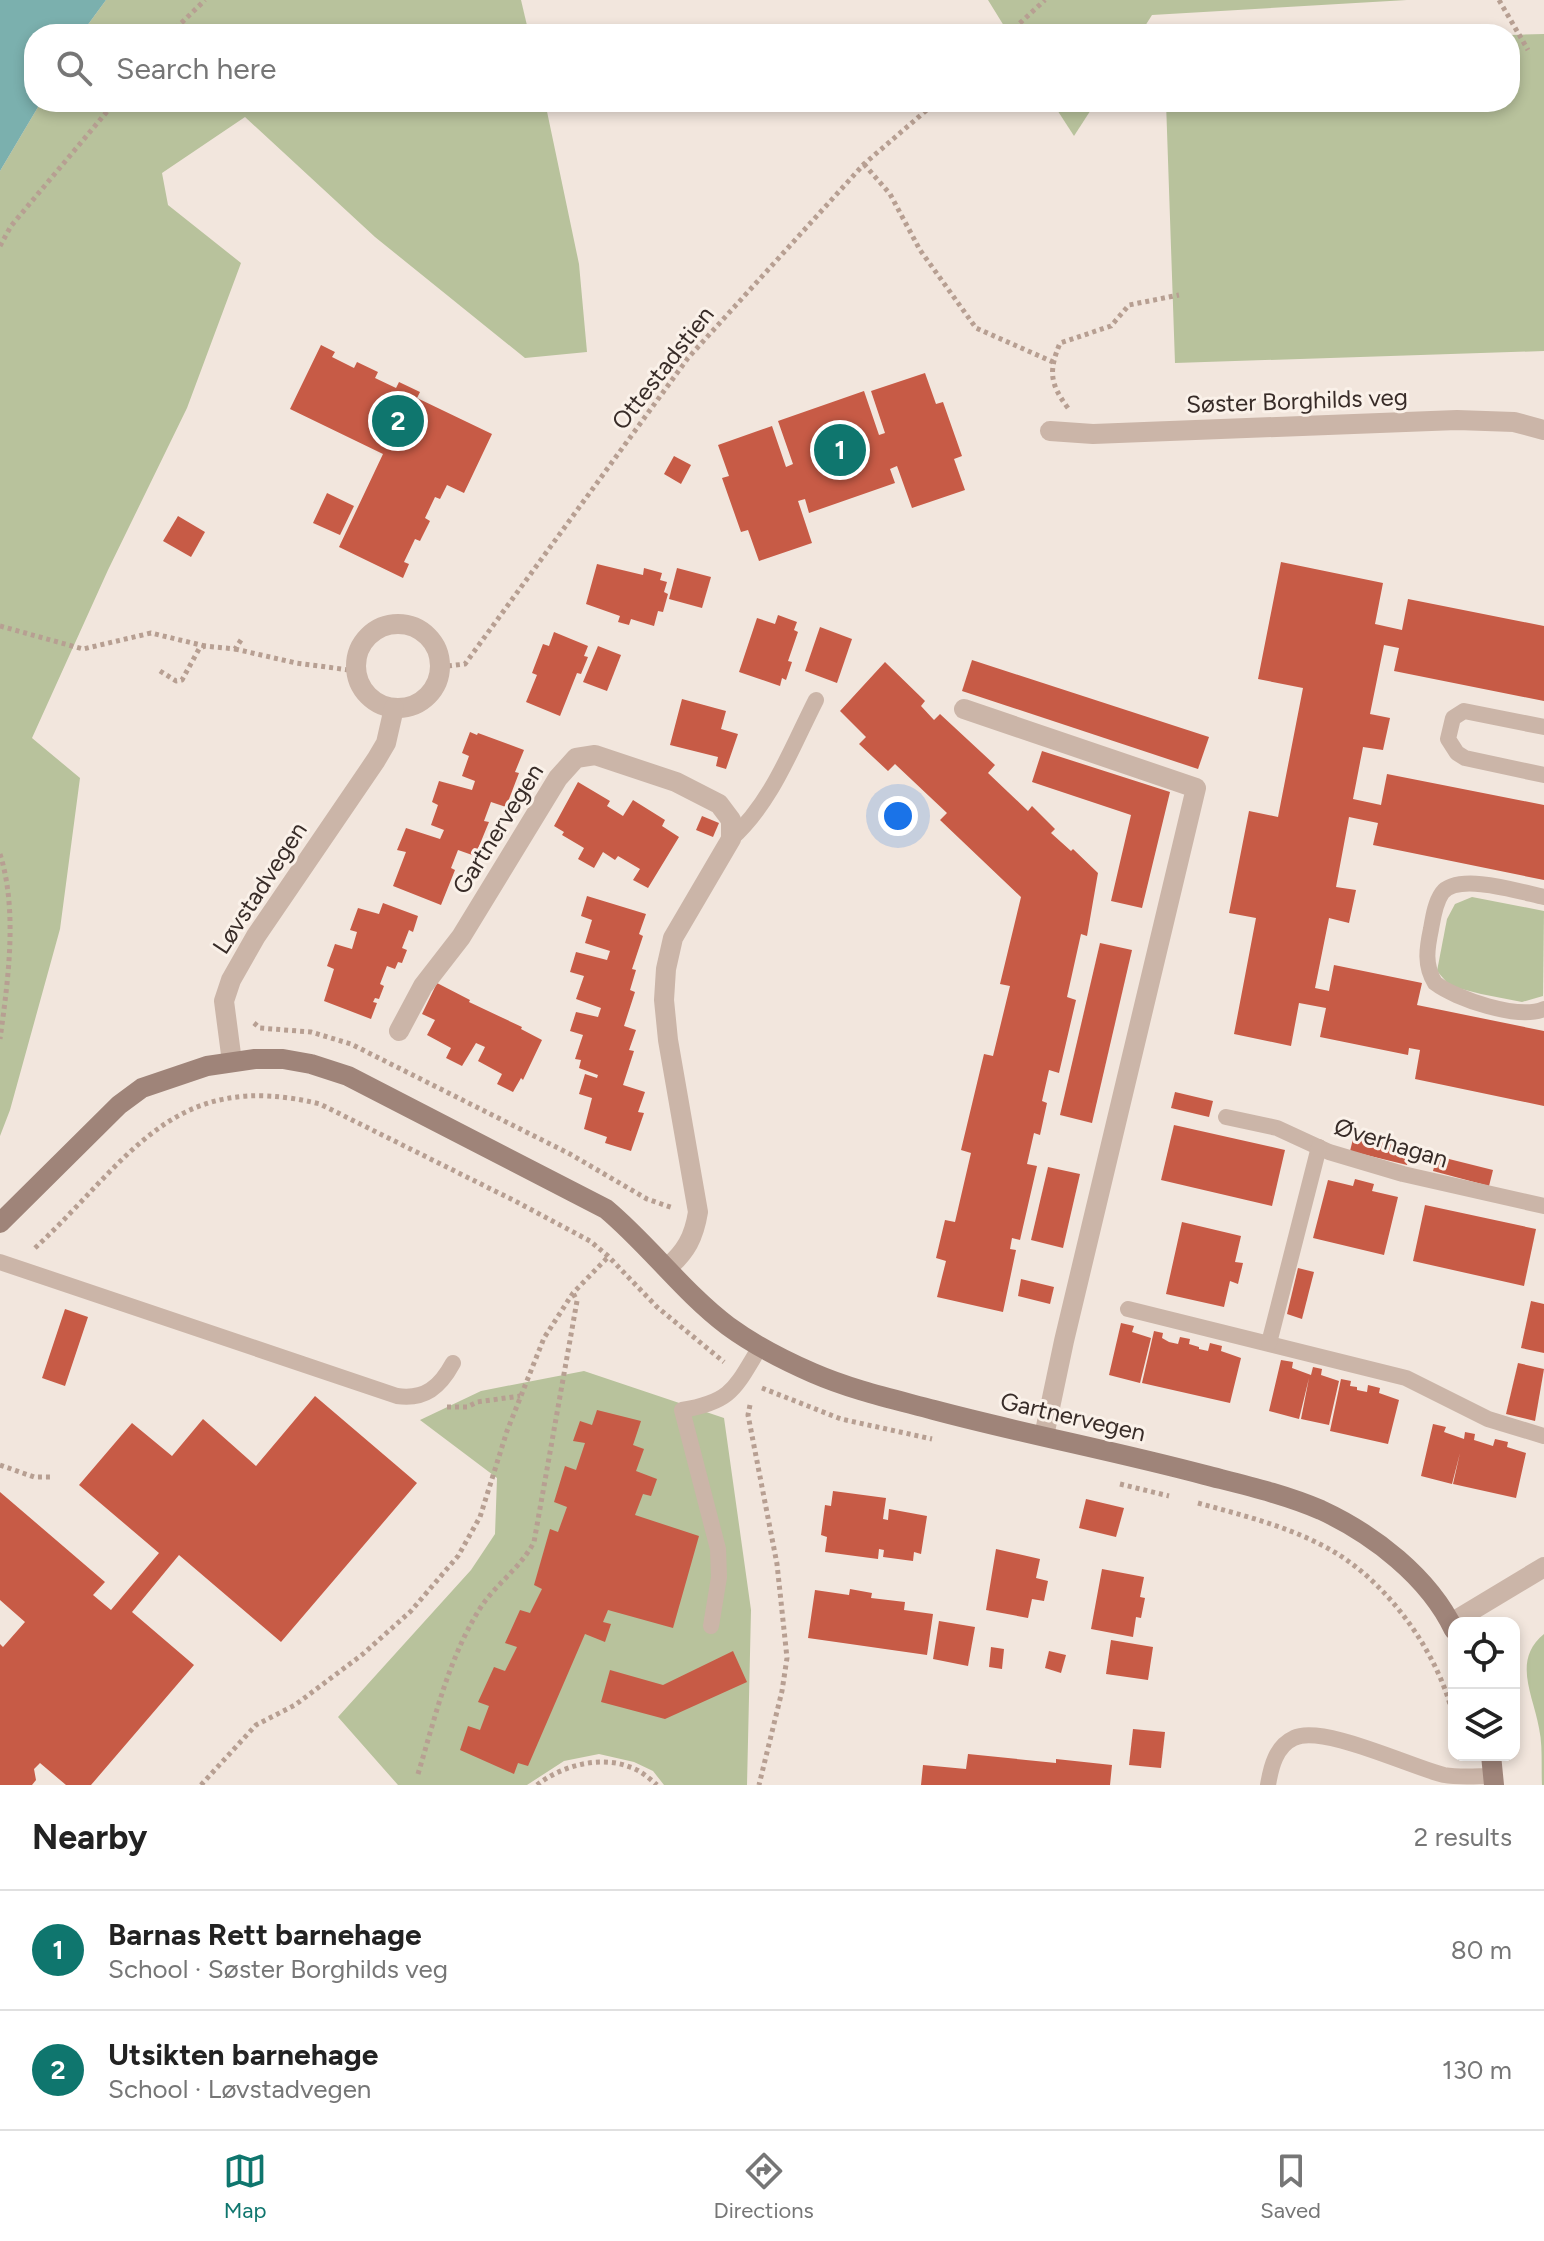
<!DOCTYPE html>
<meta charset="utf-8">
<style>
body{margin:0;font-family:Figtree,sans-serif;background:#f2f2f2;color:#222}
.controls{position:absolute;right:24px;bottom:24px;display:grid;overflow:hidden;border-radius:16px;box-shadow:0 4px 12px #0003}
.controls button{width:72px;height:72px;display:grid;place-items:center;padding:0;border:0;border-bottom:2px solid #e0e0e0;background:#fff;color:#222;font:40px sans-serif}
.you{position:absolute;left:898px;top:816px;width:28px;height:28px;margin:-20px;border:6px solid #fff;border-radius:50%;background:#1a73e8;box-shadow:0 0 0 12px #1a73e833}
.badge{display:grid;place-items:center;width:52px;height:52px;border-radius:50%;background:#0f766e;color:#fff;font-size:26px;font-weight:700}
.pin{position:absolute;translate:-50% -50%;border:4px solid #fff;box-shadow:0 2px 8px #0006}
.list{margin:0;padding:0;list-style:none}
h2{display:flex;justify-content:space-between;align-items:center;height:104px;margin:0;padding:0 32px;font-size:34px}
h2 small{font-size:26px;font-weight:400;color:#767676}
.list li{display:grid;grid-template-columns:52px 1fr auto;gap:24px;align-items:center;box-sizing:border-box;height:120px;padding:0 32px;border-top:2px solid #e0e0e0}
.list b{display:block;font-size:30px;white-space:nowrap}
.list p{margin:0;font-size:26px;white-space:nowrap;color:#767676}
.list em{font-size:26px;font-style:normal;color:#767676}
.icon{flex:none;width:44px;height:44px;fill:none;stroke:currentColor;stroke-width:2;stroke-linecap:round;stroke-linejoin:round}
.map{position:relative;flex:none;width:1544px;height:1785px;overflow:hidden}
.search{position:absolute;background:#fff;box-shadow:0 4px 12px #0003;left:24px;right:24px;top:24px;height:88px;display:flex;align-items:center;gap:20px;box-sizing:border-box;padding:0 28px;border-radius:32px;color:#767676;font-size:30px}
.sheet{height:344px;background:#fff}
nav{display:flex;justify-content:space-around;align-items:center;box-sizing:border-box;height:112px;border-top:2px solid #e0e0e0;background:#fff;font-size:22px;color:#767676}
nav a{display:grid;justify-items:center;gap:4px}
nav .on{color:#0f766e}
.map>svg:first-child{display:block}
.green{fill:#b8c29c}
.water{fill:#7bb0ae}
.building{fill:#c75b46}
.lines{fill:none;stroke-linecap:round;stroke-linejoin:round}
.path{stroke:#b79f92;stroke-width:5;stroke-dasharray:4 4;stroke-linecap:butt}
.lane{stroke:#cbb5a8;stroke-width:16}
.street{stroke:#cbb5a8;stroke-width:20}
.secondary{stroke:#9f8479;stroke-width:20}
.labels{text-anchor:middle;stroke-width:6;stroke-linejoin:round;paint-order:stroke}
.street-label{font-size:24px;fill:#382c28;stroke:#faf1e9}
</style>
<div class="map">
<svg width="1544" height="1785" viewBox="0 0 1544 1785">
<rect width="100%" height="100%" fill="#f2e6dd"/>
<!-- green -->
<g class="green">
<path d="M 106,0 L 521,0 L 529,34 L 81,34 Z"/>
<path d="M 988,0 L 1407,0 L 1152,15 L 1140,34 L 1009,34 Z"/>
<path d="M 1544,34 L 1544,351 L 1175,363 L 1166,102 L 1510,102 L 1510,35 Z"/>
<path d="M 41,102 L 545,102 L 579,264 L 587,352 L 525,358 L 375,237 L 245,117 L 162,173 L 168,205 L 241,263 L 187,408 L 108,570 L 32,738 L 80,778 L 60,929 L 10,1110 L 0,1136 L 0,171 Z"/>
<path d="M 1052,102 L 1096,102 L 1074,136 Z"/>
<path d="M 1472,897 L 1544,911 L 1543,996 L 1522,1002 L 1481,994 L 1450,986 L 1437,971 L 1447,919 L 1455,904 Z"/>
<path d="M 584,1371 L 724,1418 L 751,1610 L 747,1785 L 664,1785 L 653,1771 L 634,1762 L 599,1754 L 564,1761 L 527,1785 L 398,1785 L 338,1717 L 471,1570 L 495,1534 L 497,1478 L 420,1420 L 481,1391 Z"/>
<path d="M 1544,1634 L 1544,1785 L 1542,1785 C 1541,1766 1543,1746 1539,1728 C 1533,1694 1512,1660 1544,1634 Z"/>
</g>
<!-- water -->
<path class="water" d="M 0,0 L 106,0 L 81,34 L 34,34 L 34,102 L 41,102 L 0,171 Z"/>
<!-- building -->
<g class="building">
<path d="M 321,345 L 335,352 L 332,357 L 354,368 L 357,362 L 378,372 L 375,378 L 396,388 L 399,382 L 420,392 L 417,398 L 492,434 L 464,493 L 447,485 L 440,499 L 435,497 L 425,518 L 430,521 L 420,541 L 415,539 L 404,562 L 409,564 L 403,578 L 339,547 L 383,454 L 290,409 Z"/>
<path d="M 925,373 L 936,404 L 943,402 L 962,456 L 954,459 L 965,490 L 912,508 L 897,466 L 890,469 L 895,483 L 809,513 L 805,499 L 798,501 L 812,543 L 759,561 L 748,530 L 741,532 L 722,478 L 729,476 L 718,445 L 772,426 L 786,467 L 793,464 L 778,421 L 864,391 L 879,435 L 885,433 L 871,391 Z"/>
<path d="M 674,456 L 691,465 L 681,484 L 664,474 Z"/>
<path d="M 327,493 L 354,506 L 340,535 L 313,523 Z"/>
<path d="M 178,516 L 205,532 L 191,557 L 163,541 Z"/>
<path d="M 1281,562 L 1383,583 L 1375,624 L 1402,630 L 1408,599 L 1544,626 L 1544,701 L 1394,671 L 1399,648 L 1384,645 L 1370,714 L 1390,718 L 1383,750 L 1363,747 L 1353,799 L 1381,805 L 1387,774 L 1544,805 L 1544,880 L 1373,845 L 1378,823 L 1349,817 L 1336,887 L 1356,890 L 1349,923 L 1329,918 L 1315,988 L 1329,991 L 1334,965 L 1422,983 L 1417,1005 L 1544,1031 L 1544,1106 L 1415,1079 L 1420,1050 L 1409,1048 L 1408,1055 L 1320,1037 L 1326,1008 L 1299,1003 L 1291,1046 L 1234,1034 L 1256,918 L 1229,913 L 1249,811 L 1278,817 L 1303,688 L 1258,679 Z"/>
<path d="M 597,564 L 643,575 L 644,568 L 662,573 L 660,580 L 667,582 L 664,592 L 668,594 L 663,612 L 658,611 L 654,626 L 631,619 L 629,625 L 618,622 L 620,616 L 586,604 Z"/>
<path d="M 677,568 L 711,577 L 702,608 L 669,599 Z"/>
<path d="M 778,615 L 797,622 L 794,630 L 798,632 L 788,661 L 792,662 L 786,680 L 782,678 L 780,686 L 739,672 L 757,618 L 775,624 Z"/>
<path d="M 820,627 L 852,639 L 837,683 L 805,671 Z"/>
<path d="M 554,632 L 588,646 L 584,656 L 588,657 L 581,674 L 577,673 L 560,716 L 526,702 L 537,675 L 532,673 L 543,644 L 549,646 Z"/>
<path d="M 598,646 L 621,655 L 607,691 L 583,682 Z"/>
<path d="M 972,660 L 1209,737 L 1198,769 L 962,691 Z"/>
<path d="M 885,662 L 925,701 L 921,706 L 934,720 L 940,714 L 995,765 L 988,773 L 1028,811 L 1032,806 L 1055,829 L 1051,833 L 1071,851 L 1073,849 L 1098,873 L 1087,936 L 1081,934 L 1067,997 L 1076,1000 L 1059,1073 L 1049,1070 L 1042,1101 L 1047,1103 L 1040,1135 L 1034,1133 L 1027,1164 L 1037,1166 L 1020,1240 L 1012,1238 L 1010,1249 L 1016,1250 L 1003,1312 L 937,1297 L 946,1261 L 936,1258 L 945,1220 L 955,1222 L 971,1153 L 961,1150 L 984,1054 L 993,1056 L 1010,986 L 1000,984 L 1021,897 L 940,820 L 947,813 L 895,764 L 888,771 L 859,744 L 866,737 L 840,711 Z"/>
<path d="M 682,699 L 726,711 L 721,729 L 738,734 L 726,769 L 716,766 L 718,757 L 670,745 Z"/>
<path d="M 470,732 L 477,735 L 478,733 L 524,750 L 515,772 L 519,773 L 506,807 L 491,802 L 484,821 L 489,822 L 475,856 L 458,850 L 451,868 L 455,870 L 441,905 L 393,886 L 406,852 L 397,850 L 406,828 L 440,839 L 444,830 L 431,825 L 438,805 L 432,802 L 439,781 L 472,790 L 475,781 L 462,776 L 469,756 L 462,753 Z"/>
<path d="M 1042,751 L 1170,792 L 1142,908 L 1111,901 L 1131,815 L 1032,782 Z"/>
<path d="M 578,782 L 610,801 L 607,806 L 623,816 L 633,800 L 665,820 L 662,826 L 679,837 L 648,888 L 633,880 L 640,869 L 618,856 L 615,860 L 603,852 L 594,868 L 578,859 L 584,848 L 562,835 L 564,832 L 554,826 Z"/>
<path d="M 702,816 L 719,823 L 713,837 L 696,830 Z"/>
<path d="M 587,896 L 646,914 L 639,934 L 643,936 L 632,969 L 636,970 L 630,990 L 635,992 L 624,1026 L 636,1030 L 629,1050 L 634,1051 L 623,1085 L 645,1092 L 638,1112 L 644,1113 L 631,1151 L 605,1143 L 607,1137 L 584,1129 L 592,1098 L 579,1094 L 585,1074 L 597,1078 L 598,1075 L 579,1068 L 581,1060 L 575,1059 L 583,1035 L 570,1031 L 576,1012 L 598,1017 L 601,1008 L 576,999 L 584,976 L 570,972 L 576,952 L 607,960 L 610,951 L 585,943 L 592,920 L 581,916 Z"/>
<path d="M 383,903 L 418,916 L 413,932 L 409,930 L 402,948 L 407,950 L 402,963 L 398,962 L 395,969 L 387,966 L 380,984 L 384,986 L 379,999 L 375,998 L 373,1002 L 377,1003 L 371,1019 L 324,1001 L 334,969 L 327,966 L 335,944 L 352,949 L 357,932 L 350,930 L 358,908 L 379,914 Z"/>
<path d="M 1100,943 L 1132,950 L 1092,1123 L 1060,1115 Z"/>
<path d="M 437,983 L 470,1000 L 469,1002 L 522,1027 L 521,1029 L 542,1040 L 523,1080 L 521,1078 L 513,1092 L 497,1084 L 502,1074 L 478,1061 L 485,1047 L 476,1043 L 462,1066 L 446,1058 L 451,1048 L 427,1035 L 435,1020 L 422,1014 Z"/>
<path d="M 1175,1092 L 1213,1101 L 1209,1117 L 1171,1108 Z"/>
<path d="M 1174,1125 L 1285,1150 L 1272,1206 L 1161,1180 Z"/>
<path d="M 1354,1135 L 1411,1149 L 1407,1165 L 1350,1151 Z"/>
<path d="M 1437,1156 L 1493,1170 L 1489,1186 L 1433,1171 Z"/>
<path d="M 1048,1167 L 1080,1174 L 1063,1248 L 1031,1240 Z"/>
<path d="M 1355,1179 L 1374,1184 L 1372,1191 L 1398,1197 L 1384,1255 L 1313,1238 L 1328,1180 L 1353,1186 Z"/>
<path d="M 1425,1205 L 1536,1229 L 1524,1286 L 1413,1261 Z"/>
<path d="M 1182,1222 L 1241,1236 L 1235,1262 L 1243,1263 L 1238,1284 L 1230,1281 L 1224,1307 L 1166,1294 Z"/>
<path d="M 1298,1268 L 1314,1272 L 1302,1319 L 1287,1314 Z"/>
<path d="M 1021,1279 L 1054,1287 L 1050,1304 L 1018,1296 Z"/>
<path d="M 1531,1301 L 1544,1304 L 1544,1353 L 1521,1348 Z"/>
<path d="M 65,1309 L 88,1317 L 65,1386 L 42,1378 Z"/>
<path d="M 1121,1323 L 1134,1326 L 1132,1332 L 1151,1338 L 1140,1383 L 1109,1375 Z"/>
<path d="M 1154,1331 L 1163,1333 L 1162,1338 L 1169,1342 L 1178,1344 L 1180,1337 L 1190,1339 L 1189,1344 L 1199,1347 L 1199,1349 L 1208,1351 L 1210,1343 L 1222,1346 L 1221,1351 L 1241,1358 L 1230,1403 L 1142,1383 Z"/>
<path d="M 1281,1360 L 1293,1362 L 1292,1368 L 1311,1375 L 1313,1367 L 1322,1369 L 1321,1375 L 1339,1381 L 1329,1425 L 1301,1419 L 1309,1378 L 1299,1419 L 1269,1411 Z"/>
<path d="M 1518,1363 L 1544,1369 L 1535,1421 L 1506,1414 Z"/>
<path d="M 1341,1379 L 1351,1381 L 1350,1386 L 1357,1387 L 1357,1390 L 1367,1392 L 1368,1385 L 1380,1388 L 1379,1393 L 1399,1400 L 1388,1444 L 1330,1431 Z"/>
<path d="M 315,1396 L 417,1483 L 281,1642 L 179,1555 L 132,1612 L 194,1665 L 91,1785 L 66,1785 L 40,1763 L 34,1769 L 36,1780 L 32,1785 L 0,1785 L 0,1644 L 3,1647 L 25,1622 L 0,1600 L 0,1492 L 105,1582 L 93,1595 L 111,1610 L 159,1553 L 79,1485 L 132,1423 L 172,1456 L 203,1419 L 256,1466 Z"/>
<path d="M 597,1410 L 641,1421 L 633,1445 L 644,1449 L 636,1471 L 657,1479 L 651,1496 L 643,1494 L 635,1515 L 699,1536 L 673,1628 L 608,1610 L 603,1622 L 611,1624 L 605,1642 L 585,1634 L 528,1766 L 518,1763 L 514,1774 L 460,1750 L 468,1726 L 480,1730 L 489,1706 L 478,1702 L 494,1667 L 505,1671 L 517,1647 L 505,1643 L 520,1610 L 530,1613 L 542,1589 L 534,1585 L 550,1529 L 558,1532 L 567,1507 L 554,1502 L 565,1466 L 576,1470 L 585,1443 L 573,1441 L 580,1421 L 592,1425 Z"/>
<path d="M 1433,1424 L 1446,1427 L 1444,1432 L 1464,1439 L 1465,1432 L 1475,1434 L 1474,1440 L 1493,1446 L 1495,1439 L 1508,1442 L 1507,1447 L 1526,1453 L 1516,1498 L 1453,1484 L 1460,1453 L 1452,1484 L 1421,1476 Z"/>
<path d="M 833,1491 L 886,1498 L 883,1519 L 888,1520 L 889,1509 L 927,1516 L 921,1554 L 914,1552 L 913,1561 L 883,1557 L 884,1550 L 879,1549 L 878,1559 L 825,1552 L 827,1537 L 821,1535 L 825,1505 L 831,1506 Z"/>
<path d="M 1086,1499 L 1124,1508 L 1116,1537 L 1079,1528 Z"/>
<path d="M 996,1549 L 1040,1559 L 1036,1578 L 1048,1581 L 1044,1601 L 1032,1599 L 1028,1618 L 986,1610 Z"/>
<path d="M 1102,1569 L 1144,1577 L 1140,1597 L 1145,1598 L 1141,1618 L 1136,1617 L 1133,1637 L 1091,1629 Z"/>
<path d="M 850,1589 L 872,1593 L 871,1598 L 905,1602 L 904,1610 L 933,1614 L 927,1655 L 808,1638 L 815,1590 L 849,1595 Z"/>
<path d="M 939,1621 L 975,1627 L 968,1666 L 933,1659 Z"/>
<path d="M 1111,1640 L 1153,1647 L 1148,1680 L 1106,1674 Z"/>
<path d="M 991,1647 L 1004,1649 L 1002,1669 L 989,1667 Z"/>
<path d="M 733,1651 L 747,1682 L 665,1719 L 601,1702 L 610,1670 L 663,1685 Z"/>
<path d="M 1049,1651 L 1066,1655 L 1061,1673 L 1045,1668 Z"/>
<path d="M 1133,1729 L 1165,1732 L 1161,1768 L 1129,1765 Z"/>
<path d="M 968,1754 L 1056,1763 L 1056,1759 L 1112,1765 L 1110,1785 L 921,1785 L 923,1765 L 966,1769 Z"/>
</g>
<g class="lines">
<!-- path -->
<g class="path">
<path d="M 1499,0 L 1528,50"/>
<path d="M 170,34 L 205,0"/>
<path d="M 1008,34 L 1045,0"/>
<path d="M 864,164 L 890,194 L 920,250 L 976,328 L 1053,362"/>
<path d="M 0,246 L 11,226 L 115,102"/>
<path d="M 1068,408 C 1049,383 1049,370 1060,343 L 1111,326 L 1129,305 L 1179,295"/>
<path d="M 0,626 L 83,649 L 151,633 L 205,646"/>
<path d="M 235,649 L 296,663 L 357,671"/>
<path d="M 440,667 L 465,664 L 688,358 L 864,164 L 936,102"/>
<path d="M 160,671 L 176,681 L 182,680 L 199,649 L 205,646 L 235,649 L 241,640"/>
<path d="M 0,854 C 18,911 8,981 0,1039"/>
<path d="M 254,1023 L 260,1028 L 311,1032 L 351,1044 L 570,1154 L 647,1199 L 673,1208"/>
<path d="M 35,1248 C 129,1161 171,1067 320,1104 L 515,1201 L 590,1241 L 608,1256 L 657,1307 L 724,1362"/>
<path d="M 762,1388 L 841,1419 L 932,1439"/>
<path d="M 750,1405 L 748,1415 L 777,1564 L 787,1658 L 782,1691 L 759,1785"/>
<path d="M 447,1407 L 467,1407 L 477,1402 L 520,1396"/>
<path d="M 0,1465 L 34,1477 L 53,1477"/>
<path d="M 1120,1484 L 1169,1496"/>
<path d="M 1198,1503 C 1245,1516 1295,1528 1336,1553 C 1392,1587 1441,1658 1454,1720"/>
<path d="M 418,1774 C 435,1718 448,1660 479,1610 C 495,1584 520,1569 534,1542 L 577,1301 L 573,1293"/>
<path d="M 201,1785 L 256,1725 L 295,1705 L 363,1654 L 411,1611 L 458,1556 L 480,1517 L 507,1431 L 544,1338 L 573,1293 L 609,1256"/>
<path d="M 537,1785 C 561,1766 600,1755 630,1767 C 640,1770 649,1778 657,1785"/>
</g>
<!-- lane -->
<g class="lane">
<path d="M 1544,727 L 1464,711 L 1453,718 L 1448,739 L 1457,753 L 1465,758 L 1544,775"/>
<path d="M 731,839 C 772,802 791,749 816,700"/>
<path d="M 1544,897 C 1521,892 1458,872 1442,893 C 1435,903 1433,918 1431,929 C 1427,948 1424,965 1435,983 C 1456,999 1518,1020 1544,1009"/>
<path d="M 1226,1117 L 1277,1128 L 1329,1152 L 1403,1174 L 1544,1206"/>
<path d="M 0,1262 L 397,1396 C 425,1400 440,1387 453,1363"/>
<path d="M 1128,1309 L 1406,1378 L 1488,1419 L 1544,1436"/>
<path d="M 1269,1343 L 1319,1147"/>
<path d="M 711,1626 L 719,1577 L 718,1549 L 682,1410 C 732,1402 735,1388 760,1347"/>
<path d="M 1268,1785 C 1271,1767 1276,1746 1294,1738 C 1322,1724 1411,1767 1444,1775 C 1460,1778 1477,1776 1494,1776"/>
</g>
<!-- street -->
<g class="street">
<path d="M 1050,431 L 1093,434 L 1457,420 L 1514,422 L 1544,430"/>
<circle cx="398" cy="666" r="42"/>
<path d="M 964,709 L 1196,788 L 1064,1341 L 1044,1436"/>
<path d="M 399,1031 L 423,986 L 461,937 L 558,778 L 576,758 L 595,755 L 676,782 L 719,804 L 731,820 L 731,839 L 673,938 L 666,969 L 664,1000 L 668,1040 L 698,1212 C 694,1237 686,1252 667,1268"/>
<path d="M 232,1062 L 224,1001 L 231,980 L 256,936 L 376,760 L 386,743 L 394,708"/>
<path d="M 1451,1623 L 1544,1567"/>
</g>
<!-- secondary -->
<g class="secondary">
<path d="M 0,1223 L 119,1105 L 142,1088 L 207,1066 L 255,1059 L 283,1059 L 311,1064 L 348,1076 L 606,1209 C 649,1245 683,1292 728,1326 C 754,1345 783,1360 813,1373 C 852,1390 893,1399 934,1410 C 1024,1434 1115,1451 1205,1475 C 1244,1485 1284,1494 1321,1510 C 1373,1534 1429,1577 1454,1630"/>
<path d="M 1491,1755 L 1494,1785"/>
</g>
</g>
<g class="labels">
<!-- street labels -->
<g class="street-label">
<text transform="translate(663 368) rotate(-52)" y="8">Ottestadstien</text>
<text transform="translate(1297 401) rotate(-2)" y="8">Søster Borghilds veg</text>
<text transform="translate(498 829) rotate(-58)" y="8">Gartnervegen</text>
<text transform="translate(260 888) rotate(-57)" y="8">Løvstadvegen</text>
<text transform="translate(1391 1143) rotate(17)" y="8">Øverhagan</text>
<text transform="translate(1073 1417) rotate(13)" y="8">Gartnervegen</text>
</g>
</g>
</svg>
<div class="controls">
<button><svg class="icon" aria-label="locate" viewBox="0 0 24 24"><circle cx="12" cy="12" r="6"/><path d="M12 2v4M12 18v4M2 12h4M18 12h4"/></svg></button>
<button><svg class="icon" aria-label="layers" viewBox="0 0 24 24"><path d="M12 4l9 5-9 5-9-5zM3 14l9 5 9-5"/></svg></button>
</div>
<div class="you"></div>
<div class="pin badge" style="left:840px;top:450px">1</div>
<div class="pin badge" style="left:398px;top:421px">2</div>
<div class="search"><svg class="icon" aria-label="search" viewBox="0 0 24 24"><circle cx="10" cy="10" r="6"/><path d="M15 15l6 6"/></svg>Search here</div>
</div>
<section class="sheet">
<h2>Nearby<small>2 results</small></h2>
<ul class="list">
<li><span class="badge">1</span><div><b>Barnas Rett barnehage</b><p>School · Søster Borghilds veg</p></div><em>80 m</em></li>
<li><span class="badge">2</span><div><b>Utsikten barnehage</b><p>School · Løvstadvegen</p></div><em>130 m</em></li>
</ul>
</section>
<nav>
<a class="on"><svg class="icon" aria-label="map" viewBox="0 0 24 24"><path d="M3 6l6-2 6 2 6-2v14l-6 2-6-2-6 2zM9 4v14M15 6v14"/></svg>Map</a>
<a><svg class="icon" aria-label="directions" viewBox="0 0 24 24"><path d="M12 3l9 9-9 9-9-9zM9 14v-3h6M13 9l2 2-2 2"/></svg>Directions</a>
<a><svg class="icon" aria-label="saved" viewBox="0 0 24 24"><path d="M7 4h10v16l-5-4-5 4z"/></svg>Saved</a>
</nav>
